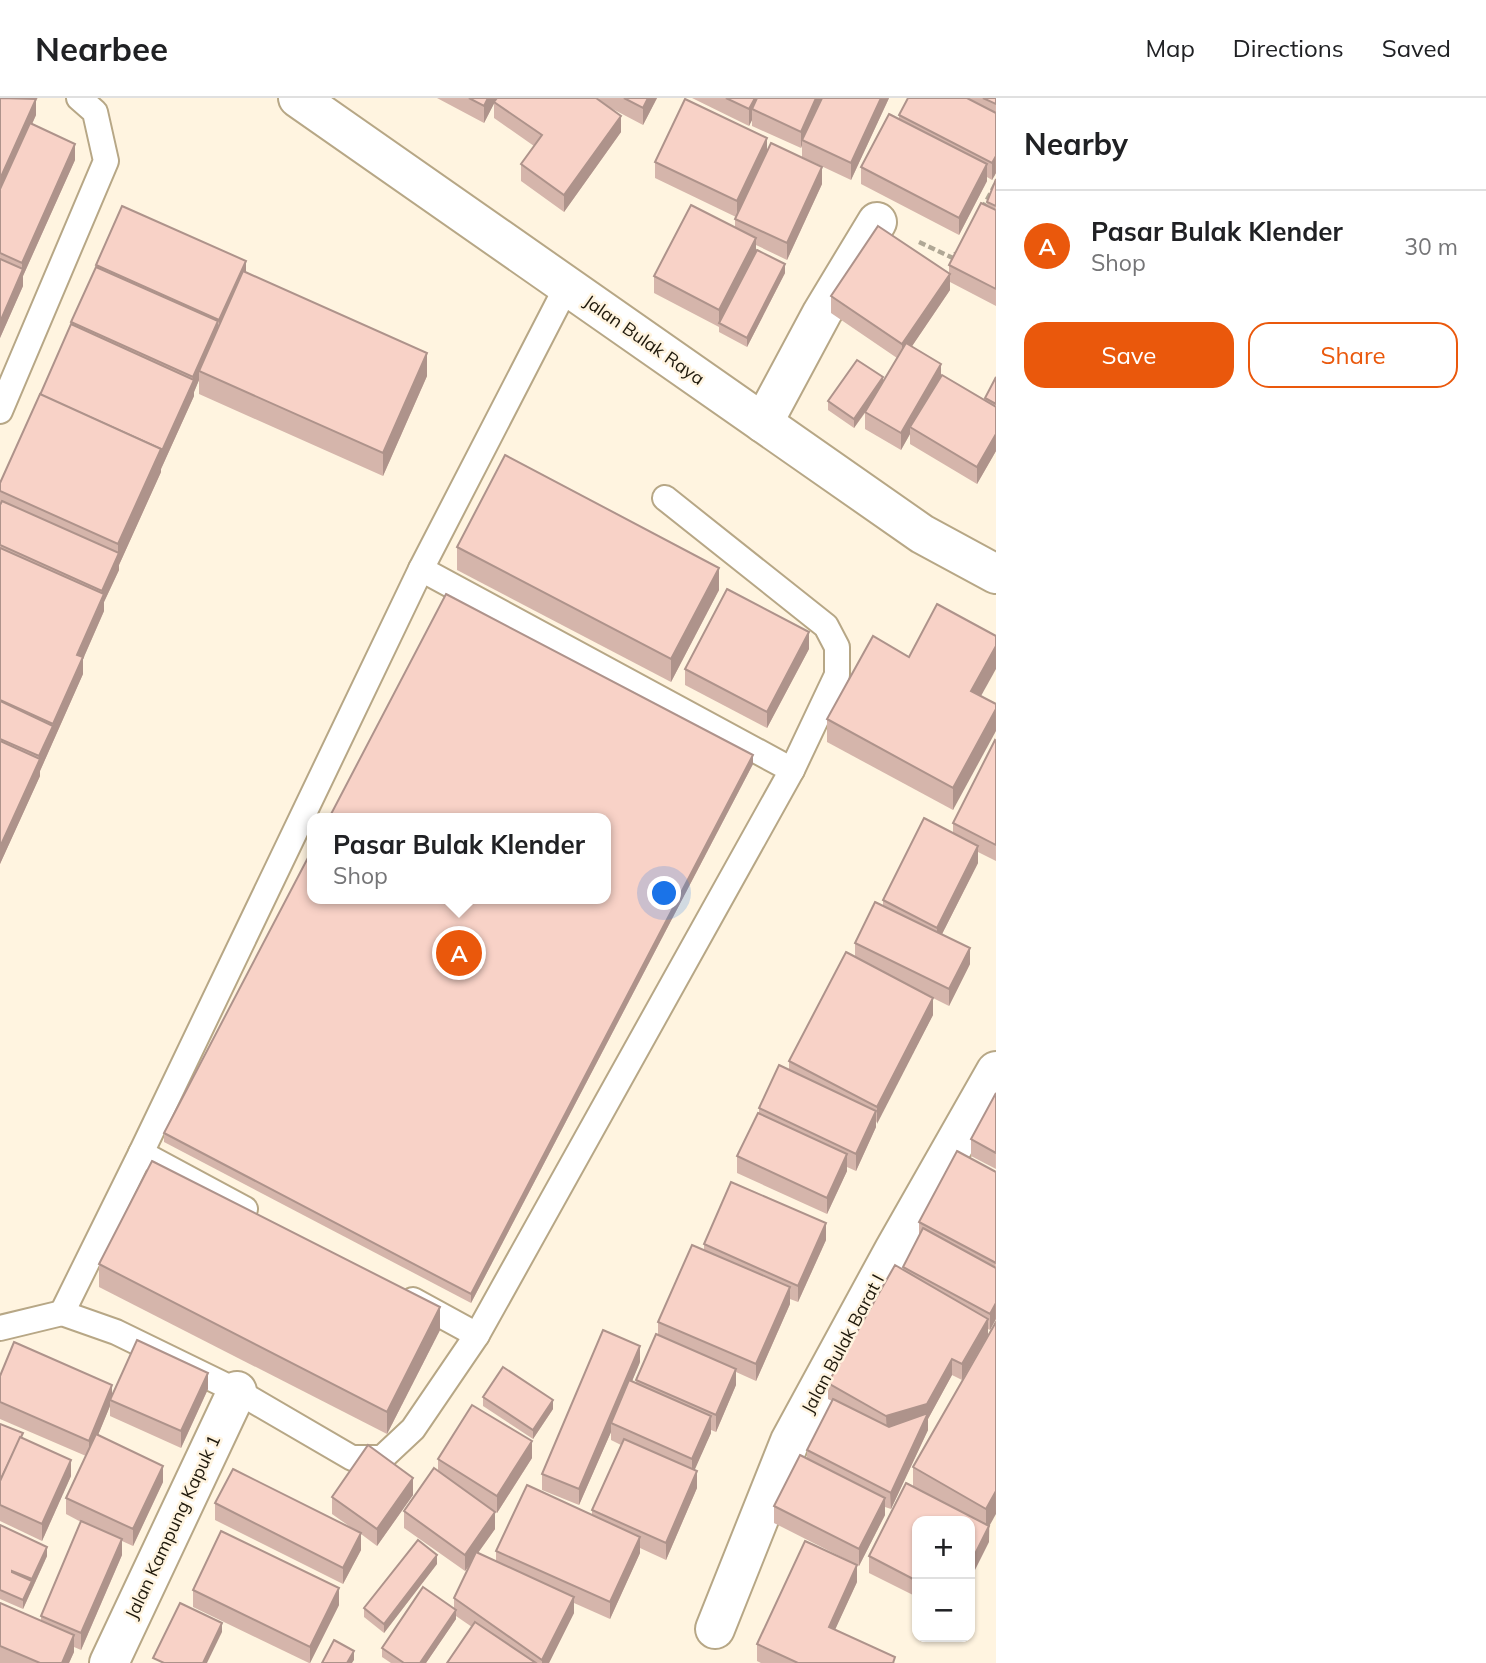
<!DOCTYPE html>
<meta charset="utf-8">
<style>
body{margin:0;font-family:Mulish,sans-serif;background:#f6f6f6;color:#202124}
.controls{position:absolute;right:21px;bottom:21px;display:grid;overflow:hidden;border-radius:14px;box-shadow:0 2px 5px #0004}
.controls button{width:63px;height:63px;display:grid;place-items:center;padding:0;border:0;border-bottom:2px solid #e0e0e0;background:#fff;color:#202124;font:35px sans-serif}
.you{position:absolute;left:665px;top:796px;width:24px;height:24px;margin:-18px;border:5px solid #fff;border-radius:50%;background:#1a73e8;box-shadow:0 0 0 10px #1a73e833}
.badge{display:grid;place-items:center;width:46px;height:46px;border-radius:50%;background:#ea580c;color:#fff;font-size:23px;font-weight:700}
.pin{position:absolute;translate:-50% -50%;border:4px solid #fff;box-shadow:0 2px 7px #0006}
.popup{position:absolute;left:307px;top:715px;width:304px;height:91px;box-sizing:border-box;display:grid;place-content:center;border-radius:14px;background:#fff;filter:drop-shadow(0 2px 5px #0005);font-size:23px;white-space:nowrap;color:#757577}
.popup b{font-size:26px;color:#202124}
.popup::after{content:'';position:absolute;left:50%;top:100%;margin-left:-14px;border:14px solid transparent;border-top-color:#fff}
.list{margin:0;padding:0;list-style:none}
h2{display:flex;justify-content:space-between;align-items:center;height:91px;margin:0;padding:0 28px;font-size:30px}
h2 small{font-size:23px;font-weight:400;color:#757577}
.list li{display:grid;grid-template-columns:46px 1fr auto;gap:21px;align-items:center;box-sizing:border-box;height:112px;padding:0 28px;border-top:2px solid #e0e0e0}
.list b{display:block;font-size:26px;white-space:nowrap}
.list p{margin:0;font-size:23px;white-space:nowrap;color:#757577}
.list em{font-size:23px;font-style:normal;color:#757577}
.actions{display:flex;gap:14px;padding:21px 28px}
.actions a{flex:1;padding:16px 0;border:2px solid #ea580c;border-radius:21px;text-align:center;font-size:24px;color:#ea580c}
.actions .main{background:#ea580c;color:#fff}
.map{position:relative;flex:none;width:996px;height:1565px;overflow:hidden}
header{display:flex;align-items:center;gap:42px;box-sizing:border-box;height:98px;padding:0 35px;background:#fff;border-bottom:2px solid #e0e0e0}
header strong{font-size:33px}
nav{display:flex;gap:38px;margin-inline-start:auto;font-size:24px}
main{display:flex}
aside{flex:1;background:#fff}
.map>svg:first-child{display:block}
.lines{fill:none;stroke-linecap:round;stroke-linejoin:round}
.lane-casing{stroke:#b7a786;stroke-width:28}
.street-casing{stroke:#b7a786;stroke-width:42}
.path{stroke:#b0a795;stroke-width:4.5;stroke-dasharray:7 3.5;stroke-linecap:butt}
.lane{stroke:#fff;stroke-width:24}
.street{stroke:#fff;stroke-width:38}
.wall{fill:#d5b5ab}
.shaded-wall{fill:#ae938b}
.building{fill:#f8d2c7;stroke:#ae938b;stroke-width:2}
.labels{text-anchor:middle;stroke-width:5;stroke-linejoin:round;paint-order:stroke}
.street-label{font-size:18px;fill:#1f190c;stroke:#fff4e0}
</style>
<header>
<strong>Nearbee</strong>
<nav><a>Map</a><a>Directions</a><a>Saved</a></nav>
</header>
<main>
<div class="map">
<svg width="996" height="1565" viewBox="0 0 996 1565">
<rect width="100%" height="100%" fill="#fff4e0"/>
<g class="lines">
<!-- lane casing -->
<g class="lane-casing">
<g id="lane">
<path d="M 0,313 L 106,63 L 95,14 L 79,0"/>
<path d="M 421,471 L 792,672"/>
<path d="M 141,1055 L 245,1111"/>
<path d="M 413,1202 L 477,1237"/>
<path d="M 62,1215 L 141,1055 L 421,471 L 567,188"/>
<path d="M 0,1230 L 62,1215 L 116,1234 L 237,1293 L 352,1360 L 382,1360 L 413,1331 L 477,1237 L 792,672 L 837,577 L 837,549 L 826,528 L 665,400"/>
</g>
</g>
<!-- street casing -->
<g class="street-casing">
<g id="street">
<path d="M 298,0 L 922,436 L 996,476"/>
<path d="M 763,325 L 822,215 L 877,124"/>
<path d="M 715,1531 L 790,1343 L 894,1152 L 996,973"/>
<path d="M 109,1565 L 237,1293"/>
</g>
</g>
<!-- path -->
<g class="path">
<path d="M 982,111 L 996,85"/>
<path d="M 919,144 L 953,160 L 956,155"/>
</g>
<!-- lane -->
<use href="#lane" class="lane"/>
<!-- street -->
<use href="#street" class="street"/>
</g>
<!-- wall -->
<g class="wall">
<path d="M 437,0 L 657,0 L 643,27 L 607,8 L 621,34 L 564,114 L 521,83 L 521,66 L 534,48 L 494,20 L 494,5 L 484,25 Z"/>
<path d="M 692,0 L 889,0 L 851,82 L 802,59 L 802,47 L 801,50 L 752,28 L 752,22 L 749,28 Z"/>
<path d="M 908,0 L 996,0 L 996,75 L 992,82 L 987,79 L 987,83 L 959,137 L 861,86 L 861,69 L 899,21 L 899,17 Z"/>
<path d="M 0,1 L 36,17 L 32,26 L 75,62 L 23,178 L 23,188 L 0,240 Z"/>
<path d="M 767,55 L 822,86 L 787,162 L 756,147 L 756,154 L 785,175 L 747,249 L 719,234 L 719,229 L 654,195 L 654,178 L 735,130 L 735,121 L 736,119 L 655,80 L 655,64 Z"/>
<path d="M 996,81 L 996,208 L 950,184 L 950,192 L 912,248 L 941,278 L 985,303 L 985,300 L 996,279 L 996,353 L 977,386 L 910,346 L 910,336 L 901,352 L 865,331 L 865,315 L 854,330 L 828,312 L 828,303 L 883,284 L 897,260 L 831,215 L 831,198 L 949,176 L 949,167 L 987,108 L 987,104 Z"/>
<path d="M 96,167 L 246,174 L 427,278 L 383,378 L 199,296 L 199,282 L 194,294 L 194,298 L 161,371 L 161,374 L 119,467 L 119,472 L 104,504 L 104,513 L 83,561 L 83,576 L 40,673 L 40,678 L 0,766 L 0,385 L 71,227 L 71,224 L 96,170 Z"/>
<path d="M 457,449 L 719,492 L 671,584 L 457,472 Z"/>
<path d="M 809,551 L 767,630 L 685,587 L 685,571 Z"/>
<path d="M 981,598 L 953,712 L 827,644 L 827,621 Z"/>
<path d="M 996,643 L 996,763 L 978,754 L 978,765 L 942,836 L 970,866 L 949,908 L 927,897 L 933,917 L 876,1025 L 876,1029 L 856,1073 L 847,1069 L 847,1073 L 827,1116 L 737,1075 L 737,1058 L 759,1015 L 759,1010 L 789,972 L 789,963 L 855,859 L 855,845 L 883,807 L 883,802 L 953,735 L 953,725 Z"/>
<path d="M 753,666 L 471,1205 L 164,1044 L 164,1035 Z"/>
<path d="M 996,995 L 996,1071 L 971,1058 L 971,1041 Z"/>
<path d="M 996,1074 L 996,1221 L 990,1232 L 988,1231 L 988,1237 L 962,1282 L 952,1277 L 928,1321 L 928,1332 L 891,1411 L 885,1409 L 885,1417 L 859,1468 L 774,1425 L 774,1408 L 807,1361 L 807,1352 L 832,1303 L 828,1301 L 828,1285 L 903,1172 L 903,1169 L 919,1138 L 919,1124 Z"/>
<path d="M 826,1142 L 798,1204 L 790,1201 L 790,1206 L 756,1283 L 736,1274 L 736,1287 L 716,1334 L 711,1332 L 711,1335 L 694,1372 L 697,1390 L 666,1462 L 640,1450 L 640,1455 L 610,1521 L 574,1505 L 574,1515 L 549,1565 L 447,1565 L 472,1529 L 456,1518 L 456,1521 L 426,1565 L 391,1565 L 382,1559 L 382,1550 L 454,1511 L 454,1500 L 471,1466 L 465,1473 L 404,1430 L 404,1413 L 438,1373 L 438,1361 L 532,1360 L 497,1415 L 492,1412 L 495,1431 L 478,1455 L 496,1463 L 496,1453 L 592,1417 L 592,1412 L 621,1347 L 611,1342 L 611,1334 L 579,1407 L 542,1392 L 542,1376 L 640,1264 L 632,1283 L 636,1285 L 636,1282 L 658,1236 L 658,1224 L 704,1152 L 704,1146 Z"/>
<path d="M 99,1166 L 440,1232 L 387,1336 L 99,1189 Z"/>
<path d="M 996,1224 L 989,1444 L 917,1423 L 917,1499 L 869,1475 L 869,1458 L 913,1389 L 913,1369 Z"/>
<path d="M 0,1278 L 112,1297 L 208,1291 L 181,1350 L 110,1318 L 110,1308 L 98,1337 L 163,1384 L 133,1448 L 122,1443 L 122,1457 L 81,1552 L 74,1549 L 74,1554 L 69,1565 L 0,1565 L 0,1505 L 41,1523 L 41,1518 L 81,1424 L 66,1416 L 66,1400 L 86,1358 L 0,1321 Z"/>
<path d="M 483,1299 L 553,1311 L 533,1341 L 483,1308 Z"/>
<path d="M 0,1326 L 23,1340 L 71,1378 L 42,1443 L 0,1423 Z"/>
<path d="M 413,1397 L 377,1448 L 361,1436 L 361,1452 L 343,1486 L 215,1422 L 215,1405 L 356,1433 L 332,1416 L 332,1399 Z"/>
<path d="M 0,1427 L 47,1458 L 23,1511 L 0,1501 Z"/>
<path d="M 437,1466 L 384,1535 L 364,1519 L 364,1510 Z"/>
<path d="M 857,1484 L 835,1531 L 895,1565 L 761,1565 L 757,1563 L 757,1546 Z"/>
<path d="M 193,1492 L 339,1507 L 310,1565 L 309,1565 L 193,1509 Z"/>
</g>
<!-- shaded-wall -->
<g class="shaded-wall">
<path d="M 488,0 L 497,0 L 484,25 L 484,8 Z"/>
<path d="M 648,0 L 657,0 L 643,27 L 643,10 Z"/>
<path d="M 755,0 L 763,0 L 752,11 L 752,22 L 749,28 L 749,11 Z"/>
<path d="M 816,0 L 824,0 L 802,42 L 802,47 L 801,50 L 801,34 Z"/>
<path d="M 881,0 L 889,0 L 851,82 L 851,65 Z"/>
<path d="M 36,1 L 36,17 L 0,97 L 0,81 Z"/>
<path d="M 621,18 L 621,34 L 564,114 L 564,97 Z"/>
<path d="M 767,40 L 767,56 L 737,119 L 737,103 Z"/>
<path d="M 75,46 L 75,62 L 23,178 L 23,188 L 0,240 L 0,224 L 22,174 L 22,165 Z"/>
<path d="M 996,58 L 996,75 L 992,82 L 992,65 Z"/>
<path d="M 987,66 L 987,83 L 959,137 L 959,120 Z"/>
<path d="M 822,69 L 822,86 L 787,162 L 787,145 Z"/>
<path d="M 756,140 L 756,157 L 719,225 L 719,212 Z"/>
<path d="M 246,163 L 246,180 L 219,238 L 219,222 Z"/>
<path d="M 785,166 L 785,175 L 747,249 L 747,240 Z"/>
<path d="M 950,176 L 950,192 L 902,263 L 902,246 Z"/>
<path d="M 218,223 L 218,240 L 199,273 L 199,282 L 194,294 L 194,298 L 161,371 L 161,374 L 119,467 L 119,472 L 104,504 L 104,513 L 83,561 L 83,576 L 40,673 L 40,678 L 0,766 L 0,749 L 39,663 L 39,658 L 53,628 L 77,557 L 102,502 L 102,493 L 118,457 L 118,446 L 161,351 L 193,283 L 193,279 Z"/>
<path d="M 427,255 L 427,278 L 383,378 L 383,355 Z"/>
<path d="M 941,266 L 941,283 L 910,329 L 910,336 L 901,352 L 901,335 Z"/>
<path d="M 883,279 L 883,288 L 854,330 L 854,321 Z"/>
<path d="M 996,336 L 996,353 L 977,386 L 977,369 Z"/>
<path d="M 719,470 L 719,492 L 671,584 L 671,561 Z"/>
<path d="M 809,534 L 809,551 L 767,630 L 767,614 Z"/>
<path d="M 996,548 L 996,571 L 971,616 L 971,593 Z"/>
<path d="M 996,611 L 996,633 L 953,712 L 953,690 Z"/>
<path d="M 753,657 L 753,666 L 471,1205 L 471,1196 Z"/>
<path d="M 978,748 L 978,765 L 937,846 L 937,830 Z"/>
<path d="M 970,850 L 970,866 L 949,908 L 949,891 Z"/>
<path d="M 933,900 L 933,917 L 877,1026 L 877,1009 Z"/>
<path d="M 876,1013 L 876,1029 L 856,1073 L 856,1056 Z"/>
<path d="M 847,1056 L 847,1073 L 827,1116 L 827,1100 Z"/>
<path d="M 826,1125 L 826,1142 L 798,1204 L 798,1188 Z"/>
<path d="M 790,1189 L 790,1206 L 756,1283 L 756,1266 Z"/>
<path d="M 996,1205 L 996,1221 L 990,1232 L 990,1216 Z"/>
<path d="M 440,1209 L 440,1232 L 387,1336 L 387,1314 Z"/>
<path d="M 988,1221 L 988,1237 L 962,1282 L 962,1266 Z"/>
<path d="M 640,1248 L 640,1264 L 614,1327 L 611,1325 L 611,1334 L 579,1407 L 579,1391 Z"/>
<path d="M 952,1261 L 952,1277 L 928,1321 L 928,1332 L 891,1411 L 886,1318 Z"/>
<path d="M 736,1271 L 736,1287 L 716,1334 L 716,1317 Z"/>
<path d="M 208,1275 L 208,1291 L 181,1350 L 181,1333 Z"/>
<path d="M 112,1287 L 112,1302 L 110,1302 L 110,1308 L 89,1359 L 89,1343 Z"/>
<path d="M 553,1302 L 553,1311 L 533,1341 L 533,1332 Z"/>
<path d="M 711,1318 L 711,1335 L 692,1378 L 692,1361 Z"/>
<path d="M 532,1343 L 532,1360 L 497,1415 L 497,1398 Z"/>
<path d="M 71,1362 L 71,1378 L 42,1443 L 42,1426 Z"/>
<path d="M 163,1368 L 163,1384 L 133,1448 L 133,1431 Z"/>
<path d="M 697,1373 L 697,1390 L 666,1462 L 666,1445 Z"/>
<path d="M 413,1380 L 413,1397 L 377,1448 L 377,1431 Z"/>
<path d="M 996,1393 L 996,1416 L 986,1434 L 986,1411 Z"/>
<path d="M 885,1400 L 885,1417 L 859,1468 L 859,1451 Z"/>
<path d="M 495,1414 L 495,1431 L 465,1473 L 465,1457 Z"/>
<path d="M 989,1428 L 989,1444 L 970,1482 L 970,1466 Z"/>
<path d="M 361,1435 L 361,1452 L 343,1486 L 343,1470 Z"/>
<path d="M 640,1439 L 640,1455 L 610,1521 L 610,1504 Z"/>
<path d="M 122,1441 L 122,1457 L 81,1552 L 81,1535 Z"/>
<path d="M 47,1449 L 47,1458 L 23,1511 L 23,1502 Z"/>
<path d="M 437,1457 L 437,1466 L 384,1535 L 384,1526 Z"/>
<path d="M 857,1467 L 857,1484 L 829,1545 L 829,1529 Z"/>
<path d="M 339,1490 L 339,1507 L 310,1565 L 310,1549 Z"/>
<path d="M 574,1499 L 574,1515 L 549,1565 L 542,1565 L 542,1562 Z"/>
<path d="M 456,1512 L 456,1521 L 426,1565 L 420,1565 Z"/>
<path d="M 222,1525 L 222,1534 L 207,1565 L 203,1565 Z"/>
<path d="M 74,1537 L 74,1554 L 69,1565 L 62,1565 Z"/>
<path d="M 354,1553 L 354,1562 L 352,1565 L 347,1565 Z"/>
</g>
<!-- building -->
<g class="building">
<path d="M 0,0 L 36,1 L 0,81 Z"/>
<path d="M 469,0 L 488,0 L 484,8 Z"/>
<path d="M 497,0 L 596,0 L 621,18 L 564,97 L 521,66 L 542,37 L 494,4 Z"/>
<path d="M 624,0 L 648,0 L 643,10 Z"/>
<path d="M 726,0 L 755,0 L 749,11 Z"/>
<path d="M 757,0 L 816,0 L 801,34 L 752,11 Z"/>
<path d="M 822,0 L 881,0 L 851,65 L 802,42 Z"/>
<path d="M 908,0 L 967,0 L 996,15 L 996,58 L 992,65 L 899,17 Z"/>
<path d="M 983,0 L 996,0 L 996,6 Z"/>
<path d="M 685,1 L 767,40 L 737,103 L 655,64 Z"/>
<path d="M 889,16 L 987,66 L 959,120 L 861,69 Z"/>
<path d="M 30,25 L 75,46 L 22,165 L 0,155 L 0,91 Z"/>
<path d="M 771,45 L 822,69 L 787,145 L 735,121 Z"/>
<path d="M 996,81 L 996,108 L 987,104 Z"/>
<path d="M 981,105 L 996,112 L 996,191 L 949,167 Z"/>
<path d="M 691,107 L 756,140 L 719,212 L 654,178 Z"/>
<path d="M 122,108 L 246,163 L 219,222 L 96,167 Z"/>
<path d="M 878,128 L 950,176 L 902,246 L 831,198 Z"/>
<path d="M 757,152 L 785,166 L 747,240 L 719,225 Z"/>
<path d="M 0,161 L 23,171 L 0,224 Z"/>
<path d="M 96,169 L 218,223 L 193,279 L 71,224 Z"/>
<path d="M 243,173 L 427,255 L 383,355 L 199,273 Z"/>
<path d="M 71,226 L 194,282 L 161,355 L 161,351 L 40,297 Z"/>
<path d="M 906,245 L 941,266 L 901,335 L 865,314 Z"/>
<path d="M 857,262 L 883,279 L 854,321 L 828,303 Z"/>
<path d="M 942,277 L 996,309 L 996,336 L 977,369 L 910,329 Z"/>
<path d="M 996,279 L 996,306 L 985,300 Z"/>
<path d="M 40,296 L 161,351 L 118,446 L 0,393 L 0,385 Z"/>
<path d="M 505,357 L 719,470 L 671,561 L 457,449 Z"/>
<path d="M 2,403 L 119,455 L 102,493 L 0,447 L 0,407 Z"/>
<path d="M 0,450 L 104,496 L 77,557 L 83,559 L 53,626 L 0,602 Z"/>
<path d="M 727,491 L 809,534 L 767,614 L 685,571 Z"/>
<path d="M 446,496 L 753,657 L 471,1196 L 164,1035 L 312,752 L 312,801 L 606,801 L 606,720 L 329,720 Z"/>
<path d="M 937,506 L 996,538 L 996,548 L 971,593 L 996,606 L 996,611 L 953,690 L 827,621 L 873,538 L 909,559 Z"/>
<path d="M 0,603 L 53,628 L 39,658 L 0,641 Z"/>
<path d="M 995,642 L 996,643 L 996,747 L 953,725 Z"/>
<path d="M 0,643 L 40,661 L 0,749 Z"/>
<path d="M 924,720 L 978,748 L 937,830 L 883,802 Z"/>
<path d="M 875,804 L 970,850 L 949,891 L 855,845 Z"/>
<path d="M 846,854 L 933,900 L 877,1009 L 789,963 Z"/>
<path d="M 779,967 L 876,1013 L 856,1056 L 759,1010 Z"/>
<path d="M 996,995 L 996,1055 L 971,1041 Z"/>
<path d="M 758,1015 L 847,1056 L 827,1100 L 737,1058 Z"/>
<path d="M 957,1053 L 996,1074 L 996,1165 L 919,1124 Z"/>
<path d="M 152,1063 L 440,1209 L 387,1314 L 99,1166 Z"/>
<path d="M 731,1084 L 826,1125 L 798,1188 L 704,1146 Z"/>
<path d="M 923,1130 L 996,1170 L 996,1205 L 990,1216 L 903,1169 Z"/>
<path d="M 692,1147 L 790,1189 L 756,1266 L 658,1224 Z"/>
<path d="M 895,1167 L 988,1221 L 962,1266 L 952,1261 L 927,1306 L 886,1318 L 828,1285 Z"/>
<path d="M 996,1224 L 996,1393 L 986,1411 L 913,1369 Z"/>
<path d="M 603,1232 L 640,1248 L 579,1391 L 542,1376 Z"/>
<path d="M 656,1236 L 736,1271 L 716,1317 L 636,1282 Z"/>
<path d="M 137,1242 L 208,1275 L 181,1333 L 110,1302 Z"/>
<path d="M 14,1244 L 112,1287 L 89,1343 L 0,1304 L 0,1278 Z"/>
<path d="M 503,1269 L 553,1302 L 533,1332 L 483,1299 Z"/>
<path d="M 629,1282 L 711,1318 L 692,1361 L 611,1325 Z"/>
<path d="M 833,1301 L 889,1329 L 928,1315 L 891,1395 L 807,1352 Z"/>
<path d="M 472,1307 L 532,1343 L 497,1398 L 438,1361 Z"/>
<path d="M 0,1326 L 23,1335 L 0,1383 Z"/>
<path d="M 96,1336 L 163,1368 L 133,1431 L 66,1400 Z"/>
<path d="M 20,1339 L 71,1362 L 42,1426 L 0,1407 L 0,1383 Z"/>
<path d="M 624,1341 L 697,1373 L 666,1445 L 592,1412 Z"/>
<path d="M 368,1347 L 413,1380 L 377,1431 L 332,1399 Z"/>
<path d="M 800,1357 L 885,1400 L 859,1451 L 774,1408 Z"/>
<path d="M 434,1370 L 495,1414 L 465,1457 L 404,1413 Z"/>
<path d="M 233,1371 L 361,1435 L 343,1470 L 215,1405 Z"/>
<path d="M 906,1385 L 989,1428 L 970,1466 L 970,1423 L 917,1423 L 917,1483 L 869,1458 Z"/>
<path d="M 527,1387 L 640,1439 L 610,1504 L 496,1453 Z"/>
<path d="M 81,1423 L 122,1441 L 81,1535 L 41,1518 Z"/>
<path d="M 0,1427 L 47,1449 L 32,1481 L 12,1473 L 12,1474 L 32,1483 L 23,1502 L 0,1492 Z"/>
<path d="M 221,1433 L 339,1490 L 310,1549 L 193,1492 Z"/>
<path d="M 418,1442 L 437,1457 L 384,1526 L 364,1510 Z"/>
<path d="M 805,1443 L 857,1467 L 829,1529 L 895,1559 L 893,1565 L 798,1565 L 757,1546 Z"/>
<path d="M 476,1454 L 574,1499 L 542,1562 L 454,1500 Z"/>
<path d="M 423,1489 L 456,1512 L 420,1565 L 404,1565 L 382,1550 Z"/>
<path d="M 0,1505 L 74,1537 L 62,1565 L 40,1565 L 0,1548 Z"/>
<path d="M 180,1505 L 222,1525 L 203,1565 L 164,1565 L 153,1560 Z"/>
<path d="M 475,1524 L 536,1565 L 447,1565 Z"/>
<path d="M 334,1542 L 354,1553 L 347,1565 L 322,1565 Z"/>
</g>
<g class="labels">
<!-- street labels -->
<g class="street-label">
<text transform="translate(644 242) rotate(35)" y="6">Jalan Bulak Raya</text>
<text transform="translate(843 1246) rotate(-62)" y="6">Jalan Bulak Barat I</text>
<text transform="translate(173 1429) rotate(-65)" y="6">Jalan Kampung Kapuk 1</text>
</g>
</g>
</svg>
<div class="controls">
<button>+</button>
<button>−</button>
</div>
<div class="you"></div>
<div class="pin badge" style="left:459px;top:855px">A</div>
<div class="popup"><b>Pasar Bulak Klender</b>Shop</div>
</div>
<aside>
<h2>Nearby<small></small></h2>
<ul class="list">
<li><span class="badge">A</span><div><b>Pasar Bulak Klender</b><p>Shop</p></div><em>30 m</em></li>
</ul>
<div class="actions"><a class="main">Save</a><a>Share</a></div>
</aside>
</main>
